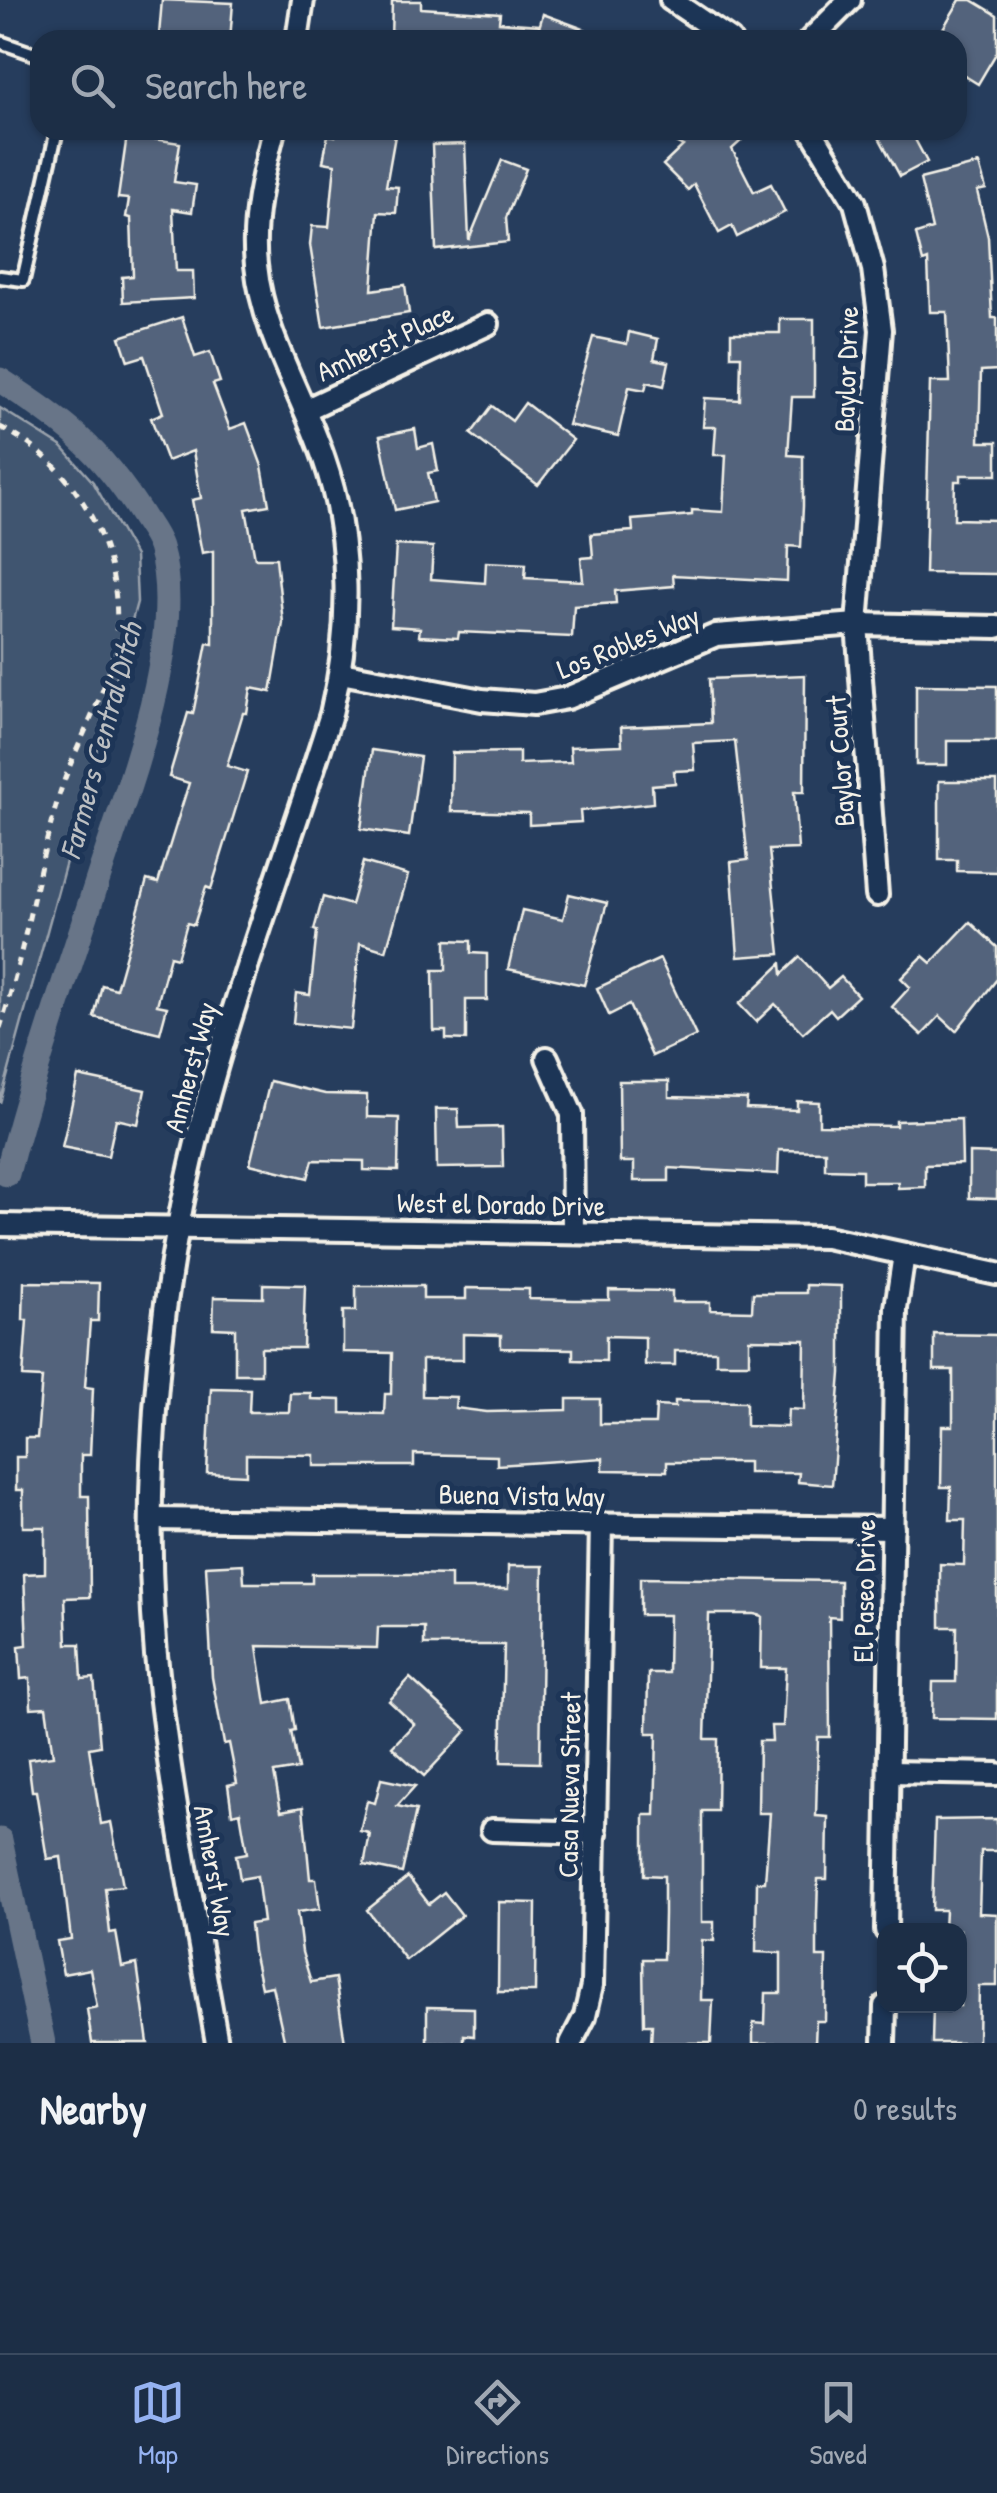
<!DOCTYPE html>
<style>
body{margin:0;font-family:"Patrick Hand",sans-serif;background:#25364d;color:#f1f3f6}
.controls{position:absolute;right:30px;bottom:30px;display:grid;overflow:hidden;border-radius:20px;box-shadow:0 2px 8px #0004}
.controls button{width:90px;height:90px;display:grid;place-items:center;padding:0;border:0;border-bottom:2px solid #3a4a5f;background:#1c2e46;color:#f1f3f6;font:50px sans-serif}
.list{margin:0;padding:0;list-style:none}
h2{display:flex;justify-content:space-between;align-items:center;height:130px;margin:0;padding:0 40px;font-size:42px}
h2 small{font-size:32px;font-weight:400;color:#a0a8b3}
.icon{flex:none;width:55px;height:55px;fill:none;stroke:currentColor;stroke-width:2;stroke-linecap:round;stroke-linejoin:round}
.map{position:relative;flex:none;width:997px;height:2043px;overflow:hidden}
.search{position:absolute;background:#1c2e46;box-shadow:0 2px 8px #0004;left:30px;right:30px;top:30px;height:110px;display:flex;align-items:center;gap:25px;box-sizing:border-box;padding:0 35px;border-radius:30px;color:#a0a8b3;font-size:38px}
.sheet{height:310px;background:#1c2e46}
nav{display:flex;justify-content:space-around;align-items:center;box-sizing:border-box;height:140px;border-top:2px solid #3a4a5f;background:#1c2e46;font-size:28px;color:#a0a8b3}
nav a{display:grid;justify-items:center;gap:5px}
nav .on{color:#95b2f1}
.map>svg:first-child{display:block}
.green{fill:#40546f;stroke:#9aa2ac;stroke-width:2.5}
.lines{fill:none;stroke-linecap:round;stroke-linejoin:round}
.canal{stroke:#677588;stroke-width:25}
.building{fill:#52647b;stroke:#f4f1e8;stroke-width:2.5;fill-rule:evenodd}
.service-casing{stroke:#f4f1e8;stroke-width:18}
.minor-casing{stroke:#f4f1e8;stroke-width:28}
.path{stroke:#f4f1e8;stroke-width:5;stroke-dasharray:8 8;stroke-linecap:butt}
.service{stroke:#1d3557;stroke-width:10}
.minor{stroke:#1d3557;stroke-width:20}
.labels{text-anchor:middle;stroke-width:10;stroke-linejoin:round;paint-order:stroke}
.street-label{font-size:28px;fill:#f4f1e8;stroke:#1d3557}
.water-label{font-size:30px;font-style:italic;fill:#bcbfc2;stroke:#1d3557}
</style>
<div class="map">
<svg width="997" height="2043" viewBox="0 0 997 2043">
<rect width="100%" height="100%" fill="#263d5d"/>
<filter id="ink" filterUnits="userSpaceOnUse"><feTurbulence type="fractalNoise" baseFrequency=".01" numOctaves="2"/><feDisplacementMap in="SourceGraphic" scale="20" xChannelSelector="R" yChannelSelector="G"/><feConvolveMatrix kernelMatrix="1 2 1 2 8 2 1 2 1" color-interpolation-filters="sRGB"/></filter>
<g filter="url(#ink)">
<!-- green -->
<path class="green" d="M 0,408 L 62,447 L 93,482 L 135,556 L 137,602 L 0,1103 Z"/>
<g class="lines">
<!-- canal -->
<g class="canal">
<path d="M 0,380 C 64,421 100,449 141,514 C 147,524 156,535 160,547 C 188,640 125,793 96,885 C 65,981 32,1076 7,1174"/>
<path d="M 0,1840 L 43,2043"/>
</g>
</g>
<!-- building -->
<g class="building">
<path d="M 162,0 L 233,3 L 230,40 L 159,35 Z"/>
<path d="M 960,0 L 972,0 L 997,15 L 997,52 L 978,84 L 957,71 L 957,40 L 936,40 Z"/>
<path d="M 392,1 L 421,1 L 421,8 L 500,13 L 499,22 L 539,25 L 539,28 L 543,14 L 608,38 L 391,40 Z"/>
<path d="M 335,130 L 396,130 L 386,186 L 398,187 L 396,213 L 378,212 L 372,290 L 405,285 L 409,313 L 323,327 L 310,245 L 312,226 L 329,227 L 335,164 L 323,162 L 328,135 L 335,136 Z"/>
<path d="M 651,130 L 731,130 L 741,141 L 732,149 L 754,192 L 771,184 L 785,212 L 737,237 L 732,226 L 719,233 L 694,184 L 688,190 L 663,165 L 683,146 Z"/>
<path d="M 875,130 L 910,130 L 927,162 L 900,176 Z"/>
<path d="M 127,135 L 180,143 L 174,182 L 196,185 L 192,212 L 173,209 L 176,271 L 193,271 L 194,298 L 123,302 L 122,277 L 133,276 L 131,218 L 126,217 L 129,199 L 118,198 Z"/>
<path d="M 465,144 L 469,240 L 502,160 L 526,169 L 506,218 L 508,242 L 436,250 L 432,145 Z"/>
<path d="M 979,164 L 986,189 L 977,191 L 988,237 L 992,318 L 997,318 L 997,370 L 981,371 L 979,442 L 997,442 L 997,475 L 961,475 L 961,481 L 955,481 L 954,519 L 997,520 L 997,574 L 925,573 L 930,382 L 950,382 L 947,312 L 930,312 L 928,260 L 923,262 L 916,234 L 932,229 L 920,179 Z"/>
<path d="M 182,317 L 195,357 L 210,352 L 220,382 L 213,384 L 230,429 L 246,423 L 262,466 L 269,505 L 246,509 L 255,558 L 276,558 L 283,623 L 271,692 L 251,688 L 247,713 L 243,713 L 227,766 L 247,772 L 211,889 L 206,887 L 194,925 L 187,923 L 177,958 L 170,956 L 157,1005 L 167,1007 L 160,1033 L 94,1017 L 102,985 L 116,989 L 147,880 L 158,883 L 189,783 L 169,777 L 188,713 L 193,714 L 207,643 L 213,644 L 213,551 L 202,553 L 192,500 L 201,498 L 193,451 L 167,461 L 151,418 L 163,413 L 144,356 L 128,361 L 120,337 Z"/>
<path d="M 780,319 L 814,319 L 814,397 L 792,397 L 788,455 L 803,456 L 803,506 L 801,547 L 788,546 L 787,581 L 673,575 L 674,586 L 615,591 L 616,603 L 574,606 L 572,637 L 459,632 L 458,638 L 419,636 L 420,628 L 391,626 L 396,545 L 433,547 L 431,579 L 485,583 L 486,562 L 526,564 L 525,578 L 583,581 L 581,558 L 593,557 L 591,534 L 633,531 L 632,520 L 692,515 L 692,510 L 723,512 L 726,455 L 714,455 L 716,427 L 703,427 L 705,398 L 740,400 L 741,356 L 731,356 L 731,333 L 780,333 Z"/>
<path d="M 629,332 L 658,339 L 654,359 L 669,362 L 664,386 L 647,382 L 645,390 L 629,387 L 618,436 L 568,425 L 593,337 L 627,344 Z"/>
<path d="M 525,403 L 573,440 L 538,485 L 471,434 L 492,406 L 512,421 Z"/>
<path d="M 415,429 L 418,448 L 433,444 L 438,471 L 428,473 L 434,502 L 395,510 L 380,436 Z"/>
<path d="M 805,675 L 804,792 L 794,792 L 798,849 L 769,850 L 780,954 L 738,957 L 731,862 L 748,860 L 735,741 L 693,743 L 695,770 L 674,771 L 675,783 L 652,785 L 653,803 L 580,811 L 581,822 L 529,825 L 529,813 L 451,811 L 452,753 L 519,752 L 519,764 L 571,762 L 570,747 L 622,745 L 621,727 L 711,723 L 709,679 Z"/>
<path d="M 916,685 L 997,686 L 997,741 L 947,741 L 947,765 L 916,765 Z"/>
<path d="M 372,750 L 420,757 L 409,836 L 361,829 Z"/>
<path d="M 939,781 L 997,781 L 997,872 L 957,871 L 957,860 L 939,860 Z"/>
<path d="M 363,862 L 408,875 L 386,951 L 360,943 L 351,1029 L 293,1023 L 296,993 L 310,995 L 317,931 L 314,930 L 323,897 L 351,905 Z"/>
<path d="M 569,894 L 607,903 L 584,985 L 508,969 L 522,910 L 563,919 Z"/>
<path d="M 970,922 L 997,947 L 997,979 L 956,1031 L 940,1016 L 922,1035 L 892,1007 L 910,987 L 901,978 L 923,956 L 931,963 Z"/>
<path d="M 446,940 L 471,941 L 471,953 L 487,954 L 487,1000 L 466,1000 L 466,1040 L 446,1039 L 446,1031 L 434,1031 L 433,970 L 446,970 Z"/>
<path d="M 800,957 L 828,988 L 841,977 L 858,996 L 836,1016 L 830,1009 L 803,1033 L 775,1004 L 756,1022 L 739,1004 L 781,964 L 782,974 Z"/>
<path d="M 660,959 L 696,1036 L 652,1056 L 629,1005 L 609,1015 L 597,988 Z"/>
<path d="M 78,1076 L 145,1090 L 138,1124 L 116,1119 L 108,1156 L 62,1147 Z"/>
<path d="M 270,1081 L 325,1094 L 367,1095 L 367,1117 L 399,1118 L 398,1171 L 364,1170 L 364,1161 L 313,1160 L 308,1178 L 250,1164 Z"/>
<path d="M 619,1081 L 669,1081 L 669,1097 L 747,1099 L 746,1108 L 797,1110 L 797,1101 L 819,1102 L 819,1125 L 896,1126 L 896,1121 L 961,1119 L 962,1164 L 925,1165 L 925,1187 L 898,1188 L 898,1182 L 862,1182 L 862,1170 L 825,1169 L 825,1151 L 779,1150 L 778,1174 L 669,1168 L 669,1181 L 634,1181 L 634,1162 L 620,1162 Z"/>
<path d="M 436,1109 L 458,1109 L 459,1128 L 502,1127 L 503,1167 L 437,1168 Z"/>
<path d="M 969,1153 L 997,1154 L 997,1199 L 969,1198 Z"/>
<path d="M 24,1282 L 99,1283 L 98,1321 L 90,1321 L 85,1387 L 93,1388 L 90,1455 L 81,1455 L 81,1496 L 89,1496 L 90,1597 L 65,1598 L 67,1644 L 80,1644 L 82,1679 L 94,1678 L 100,1746 L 89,1748 L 101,1824 L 111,1822 L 123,1886 L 105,1888 L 110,1933 L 116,1932 L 122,1967 L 137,1964 L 148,2043 L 92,2043 L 87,2009 L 97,2007 L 90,1969 L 63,1974 L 57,1941 L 71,1939 L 61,1857 L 47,1859 L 36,1791 L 32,1791 L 28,1759 L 53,1756 L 46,1707 L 31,1708 L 30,1678 L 21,1679 L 19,1646 L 27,1645 L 24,1574 L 45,1573 L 45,1527 L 23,1527 L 23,1490 L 16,1490 L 16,1457 L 25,1457 L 25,1438 L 37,1438 L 42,1378 L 23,1377 L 27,1320 L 23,1320 Z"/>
<path d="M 263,1284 L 305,1285 L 303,1348 L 261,1348 L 261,1374 L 235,1374 L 235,1329 L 213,1328 L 214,1297 L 263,1298 Z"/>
<path d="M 806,1285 L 841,1286 L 841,1373 L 832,1485 L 798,1482 L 799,1473 L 748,1473 L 748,1462 L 667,1462 L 667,1471 L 603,1470 L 603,1458 L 497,1465 L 497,1456 L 414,1454 L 414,1466 L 314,1466 L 314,1455 L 246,1454 L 246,1475 L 207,1473 L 211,1388 L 250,1389 L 249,1412 L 289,1412 L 290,1393 L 311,1393 L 311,1399 L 341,1400 L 341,1413 L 384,1414 L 385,1394 L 391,1394 L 392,1353 L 343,1352 L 343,1311 L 356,1311 L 356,1286 L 423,1286 L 423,1299 L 466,1299 L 466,1288 L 529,1289 L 529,1299 L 574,1300 L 609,1300 L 609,1290 L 672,1291 L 672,1302 L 710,1302 L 710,1310 L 752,1311 L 753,1293 L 806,1293 ZM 463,1334 L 501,1335 L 501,1348 L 573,1349 L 573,1360 L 606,1361 L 606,1336 L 645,1337 L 645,1365 L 675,1365 L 675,1351 L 716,1351 L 716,1363 L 749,1363 L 749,1339 L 805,1340 L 804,1410 L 788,1409 L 787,1427 L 746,1426 L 746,1402 L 675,1401 L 675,1407 L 656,1406 L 655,1424 L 600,1424 L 600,1399 L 567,1399 L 567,1410 L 487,1412 L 455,1408 L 456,1397 L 422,1396 L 422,1360 L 463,1360 Z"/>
<path d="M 934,1334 L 997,1335 L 997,1719 L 932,1718 L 933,1682 L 956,1682 L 957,1627 L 940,1627 L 940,1564 L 964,1565 L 965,1520 L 950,1520 L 951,1487 L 941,1487 L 942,1426 L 953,1426 L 953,1370 L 934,1370 Z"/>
<path d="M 243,1564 L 244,1583 L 312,1583 L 312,1574 L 410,1574 L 451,1575 L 451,1589 L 508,1589 L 508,1566 L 543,1566 L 540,1763 L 501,1762 L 504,1645 L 424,1645 L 424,1627 L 378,1627 L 377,1648 L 257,1646 L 266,1704 L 290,1699 L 295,1730 L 291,1731 L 298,1769 L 274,1773 L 281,1811 L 303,1807 L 310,1879 L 316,1879 L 320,1909 L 297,1912 L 302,1952 L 311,1982 L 335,1978 L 345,2043 L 285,2043 L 272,1986 L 261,1988 L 253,1951 L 250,1924 L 263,1922 L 257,1876 L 240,1879 L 236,1855 L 247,1853 L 240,1812 L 232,1814 L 228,1785 L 237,1783 L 229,1743 L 224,1744 L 212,1677 L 206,1566 Z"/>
<path d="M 640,1578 L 840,1581 L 840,1618 L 829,1617 L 830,1737 L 818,1737 L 816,1816 L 828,1817 L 827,1879 L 818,1879 L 817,1914 L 817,1957 L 826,1957 L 825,2021 L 816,2021 L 815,2043 L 753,2043 L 753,2023 L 765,2024 L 766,1993 L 781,1993 L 781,1953 L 756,1952 L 757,1882 L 765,1882 L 770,1813 L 758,1813 L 759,1741 L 772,1741 L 771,1726 L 783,1726 L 786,1668 L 761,1668 L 762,1616 L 754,1614 L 709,1614 L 705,1739 L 718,1739 L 717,1811 L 702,1811 L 702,1922 L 714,1922 L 714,1941 L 702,1940 L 701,2000 L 713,2000 L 711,2043 L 651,2043 L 652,2025 L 644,2025 L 643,1959 L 663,1959 L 664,1914 L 664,1876 L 644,1875 L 644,1815 L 655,1815 L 656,1778 L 657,1733 L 647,1733 L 648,1673 L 668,1673 L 669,1615 L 640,1615 Z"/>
<path d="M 410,1678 L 467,1730 L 424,1776 L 392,1747 L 414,1724 L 389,1701 Z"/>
<path d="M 381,1779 L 415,1786 L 397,1806 L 416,1810 L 402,1873 L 364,1865 L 370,1834 L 368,1838 L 369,1833 L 360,1831 L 367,1801 L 375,1803 Z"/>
<path d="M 997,1819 L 997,1851 L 981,1851 L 979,1913 L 997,1914 L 997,1986 L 979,1986 L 978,2043 L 932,2043 L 933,2006 L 960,2006 L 960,1930 L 944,1930 L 945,1910 L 932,1910 L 935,1820 Z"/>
<path d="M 408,1877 L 429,1904 L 444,1892 L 462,1915 L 406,1960 L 367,1910 Z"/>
<path d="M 499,1902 L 536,1903 L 535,1992 L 498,1992 Z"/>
<path d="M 427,2007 L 474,2008 L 474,2036 L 464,2035 L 464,2043 L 427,2043 Z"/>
</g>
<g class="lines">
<!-- service casing -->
<g class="service-casing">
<g id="service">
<path d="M 0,42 L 40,56"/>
<path d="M 0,277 L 23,280 L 57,130"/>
</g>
</g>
<!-- minor casing -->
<g class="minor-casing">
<g id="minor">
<path d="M 671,0 L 730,40"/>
<path d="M 297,40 L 303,0"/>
<path d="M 810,40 L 850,0"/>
<path d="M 811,130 L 855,203 L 873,269 L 881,330 L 857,624 L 877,895"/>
<path d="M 305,410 L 488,324"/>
<path d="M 341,673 L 482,700 L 534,704 L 567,698 L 716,635 L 857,624 L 997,627"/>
<path d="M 547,1058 L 572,1114 L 573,1232"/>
<path d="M 0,1225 L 826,1237 L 997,1274"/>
<path d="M 152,1519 L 893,1528"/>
<path d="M 889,1772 L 997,1774"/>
<path d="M 492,1830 L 596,1833"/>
<path d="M 886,1930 L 896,1308 L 904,1254"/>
<path d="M 217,2043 C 197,1927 174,1810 160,1693 C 142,1545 151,1374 178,1227 C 210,1051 278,884 331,714 C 351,632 352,539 324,459 C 302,393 263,335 256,265 C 251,219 263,174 274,130"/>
<path d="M 571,2043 L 585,2016 L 592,1986 L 601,1524"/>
<path d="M 884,2043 L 885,2006"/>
</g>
</g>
<!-- path -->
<path class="path" d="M 0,427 C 89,470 139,581 107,678 C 92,722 68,761 56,806 C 35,879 24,955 0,1028"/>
<!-- service -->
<use href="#service" class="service"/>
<!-- minor -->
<use href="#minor" class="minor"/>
</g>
</g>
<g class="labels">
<!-- street labels -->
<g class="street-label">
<text transform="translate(385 342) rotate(-25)" y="10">Amherst Place</text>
<text transform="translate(846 369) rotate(-88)" y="10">Baylor Drive</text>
<text transform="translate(628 642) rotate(-22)" y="10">Los Robles Way</text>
<text transform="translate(840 761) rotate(-94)" y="10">Baylor Court</text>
<text transform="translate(190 1067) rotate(-75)" y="10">Amherst Way</text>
<text transform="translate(501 1204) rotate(1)" y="10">West el Dorado Drive</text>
<text transform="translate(522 1495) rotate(1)" y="10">Buena Vista Way</text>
<text transform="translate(864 1591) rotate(-89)" y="10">El Paseo Drive</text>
<text transform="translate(569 1785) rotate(-89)" y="10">Casa Nueva Street</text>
<text transform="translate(215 1871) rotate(80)" y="10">Amherst Way</text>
</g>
<!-- water labels -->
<g class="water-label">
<text transform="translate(101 741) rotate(-75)" y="10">Farmers Central Ditch</text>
</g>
</g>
</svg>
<div class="controls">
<button><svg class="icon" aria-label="locate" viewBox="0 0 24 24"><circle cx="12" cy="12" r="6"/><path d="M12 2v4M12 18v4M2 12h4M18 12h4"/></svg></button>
</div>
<div class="search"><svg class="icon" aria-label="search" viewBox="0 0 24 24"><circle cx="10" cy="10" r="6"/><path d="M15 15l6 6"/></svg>Search here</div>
</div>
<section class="sheet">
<h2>Nearby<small>0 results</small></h2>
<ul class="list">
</ul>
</section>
<nav>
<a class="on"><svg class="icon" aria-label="map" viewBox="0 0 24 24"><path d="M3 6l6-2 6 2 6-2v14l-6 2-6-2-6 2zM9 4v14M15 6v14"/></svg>Map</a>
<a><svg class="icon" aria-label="directions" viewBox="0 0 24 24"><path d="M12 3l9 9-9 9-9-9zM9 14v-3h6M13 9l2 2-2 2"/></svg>Directions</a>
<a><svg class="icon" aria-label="saved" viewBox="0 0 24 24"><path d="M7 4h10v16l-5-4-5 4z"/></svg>Saved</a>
</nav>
